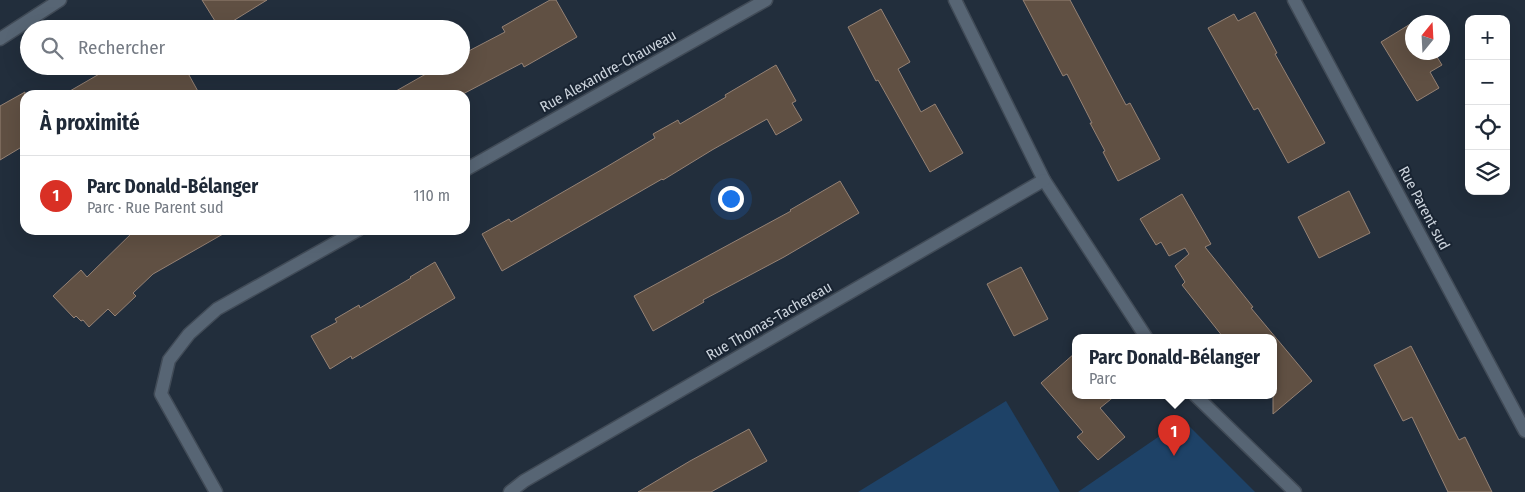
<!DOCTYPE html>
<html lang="fr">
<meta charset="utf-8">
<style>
body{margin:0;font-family:"Fira Sans Condensed",sans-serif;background:#f2f2f3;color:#1f2937}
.controls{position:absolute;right:15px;top:15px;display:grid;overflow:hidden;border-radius:10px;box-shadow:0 5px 20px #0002}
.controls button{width:45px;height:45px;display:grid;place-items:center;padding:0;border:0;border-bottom:1px solid #e0e1e3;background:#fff;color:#1f2937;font:25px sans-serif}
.compass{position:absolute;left:1405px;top:15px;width:45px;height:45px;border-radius:50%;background:#fff;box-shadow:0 5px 20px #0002;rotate:18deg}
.you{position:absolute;left:730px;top:198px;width:18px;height:18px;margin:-12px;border:4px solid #fff;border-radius:50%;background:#1a73e8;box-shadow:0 0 0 8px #1a73e833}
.badge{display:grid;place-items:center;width:32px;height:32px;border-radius:50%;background:#d93025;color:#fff;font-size:16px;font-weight:700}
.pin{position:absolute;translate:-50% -41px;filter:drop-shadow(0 1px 2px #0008)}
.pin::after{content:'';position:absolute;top:26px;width:18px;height:15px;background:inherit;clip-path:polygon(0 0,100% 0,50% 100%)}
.popup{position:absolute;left:1072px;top:334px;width:205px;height:65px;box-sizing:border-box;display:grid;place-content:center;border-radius:10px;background:#fff;filter:drop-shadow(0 1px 4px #0005);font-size:16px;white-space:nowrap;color:#747a83}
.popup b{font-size:19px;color:#1f2937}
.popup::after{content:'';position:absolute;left:50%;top:100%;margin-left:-10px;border:10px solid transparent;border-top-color:#fff}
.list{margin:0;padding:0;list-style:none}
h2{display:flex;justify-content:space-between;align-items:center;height:65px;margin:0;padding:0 20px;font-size:21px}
h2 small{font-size:16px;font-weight:400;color:#747a83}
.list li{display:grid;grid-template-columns:32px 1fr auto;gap:15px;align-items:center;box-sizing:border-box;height:80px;padding:0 20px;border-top:1px solid #e0e1e3}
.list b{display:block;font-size:19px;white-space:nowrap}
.list p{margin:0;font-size:16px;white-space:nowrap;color:#747a83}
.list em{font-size:16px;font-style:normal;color:#747a83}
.icon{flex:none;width:28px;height:28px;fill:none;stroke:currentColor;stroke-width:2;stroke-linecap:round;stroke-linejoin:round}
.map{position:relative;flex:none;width:1525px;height:492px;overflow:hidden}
.search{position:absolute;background:#fff;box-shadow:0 5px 20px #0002;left:20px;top:20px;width:450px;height:55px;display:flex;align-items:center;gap:12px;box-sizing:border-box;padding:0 18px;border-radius:28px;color:#747a83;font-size:19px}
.panel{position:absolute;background:#fff;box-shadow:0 5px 20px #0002;left:20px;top:90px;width:450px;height:145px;border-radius:15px}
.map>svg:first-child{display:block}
.green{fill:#1e4267}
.building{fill:#605043;stroke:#958275}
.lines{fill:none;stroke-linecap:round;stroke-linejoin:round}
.street-casing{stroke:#414b57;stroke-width:15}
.secondary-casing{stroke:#414b57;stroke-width:15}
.street{stroke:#576574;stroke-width:12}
.secondary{stroke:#576574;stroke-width:12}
.labels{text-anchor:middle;stroke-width:4;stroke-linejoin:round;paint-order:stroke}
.street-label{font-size:15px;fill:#ccd4dd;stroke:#192432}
</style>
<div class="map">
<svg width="1525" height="492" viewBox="0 0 1525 492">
<rect width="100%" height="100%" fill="#222e3c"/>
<!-- green -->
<g class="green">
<path d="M 1006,401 L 1060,492 L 858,492 Z"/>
<path d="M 1183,420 L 1255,492 L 1078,492 Z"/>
</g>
<!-- building -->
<g class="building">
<path d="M 202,0 L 267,0 L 220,29 Z"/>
<path d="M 550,0 L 556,0 L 577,37 L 524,67 L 522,63 L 461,95 L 389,95 L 440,66 L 461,66 L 461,55 L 505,32 L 502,27 Z"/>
<path d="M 1023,0 L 1070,0 L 1126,105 L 1130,103 L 1160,159 L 1118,181 L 1103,152 L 1105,151 L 1090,123 L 1092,123 L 1067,74 L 1063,76 Z"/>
<path d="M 881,9 L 910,62 L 898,69 L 921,112 L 935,104 L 963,153 L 930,172 L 878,80 L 876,81 L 848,27 Z"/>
<path d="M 1255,12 L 1277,53 L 1275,54 L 1325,143 L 1288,163 L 1258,108 L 1254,110 L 1208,28 L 1234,14 L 1238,21 Z"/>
<path d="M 1412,23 L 1412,52 L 1434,52 L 1442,65 L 1430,72 L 1439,88 L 1417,101 L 1381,42 Z"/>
<path d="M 776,65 L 796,101 L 792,103 L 802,120 L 776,135 L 767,119 L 712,150 L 663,180 L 662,179 L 502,271 L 482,234 L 509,219 L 511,222 L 608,166 L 655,138 L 653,134 L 678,120 L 680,124 L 726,97 L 725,95 Z"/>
<path d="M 103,66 L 184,66 L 200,95 L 63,95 L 101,73 Z"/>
<path d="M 25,92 L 25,145 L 0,160 L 0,106 Z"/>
<path d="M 840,181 L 859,213 L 784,257 L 703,300 L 704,302 L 653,331 L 634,296 L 791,211 L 790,210 Z"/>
<path d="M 1349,191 L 1370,233 L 1319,258 L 1298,217 Z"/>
<path d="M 1182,194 L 1211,244 L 1205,247 L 1253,307 L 1251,308 L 1312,381 L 1273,414 L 1273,337 L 1223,337 L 1182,285 L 1185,282 L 1175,266 L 1189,254 L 1185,248 L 1169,256 L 1161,242 L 1156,245 L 1140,219 Z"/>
<path d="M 135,230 L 230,230 L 153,274 L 133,293 L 136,296 L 115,316 L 108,309 L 89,327 L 83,320 L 81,321 L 76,316 L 74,318 L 53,296 L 81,270 L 87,277 Z"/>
<path d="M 435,262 L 455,298 L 352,359 L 351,356 L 330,369 L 311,336 L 337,322 L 335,319 L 359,305 L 360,308 L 411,278 L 410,277 Z"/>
<path d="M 1021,267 L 1048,319 L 1014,336 L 987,284 Z"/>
<path d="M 1411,346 L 1459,440 L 1465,437 L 1492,492 L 1448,492 L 1412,417 L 1403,421 L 1374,365 Z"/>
<path d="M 1075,353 L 1075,395 L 1116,395 L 1100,408 L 1125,437 L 1098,460 L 1077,437 L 1083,432 L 1041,383 Z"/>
<path d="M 749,429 L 767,461 L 711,492 L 638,492 L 690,461 Z"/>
</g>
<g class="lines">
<!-- street casing -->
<g class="street-casing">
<g id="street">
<path d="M 955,0 L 1044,180 L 1146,337"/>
<path d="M 1294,0 L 1525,431"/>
<path d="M 465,170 L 766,0"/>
<path d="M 1195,395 L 1295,492"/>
<path d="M 216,492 L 161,394 L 169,360 L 189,334 L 217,309 L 358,230"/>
<path d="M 510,492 L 524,481 L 1044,180"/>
</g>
</g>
<!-- secondary casing -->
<g class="secondary-casing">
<path id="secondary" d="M 0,39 L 60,0"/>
</g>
<!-- street -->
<use href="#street" class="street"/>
<!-- secondary -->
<use href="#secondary" class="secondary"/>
</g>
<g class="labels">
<!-- street labels -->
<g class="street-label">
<text transform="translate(608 71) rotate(-29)" y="5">Rue Alexandre-Chauveau</text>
<text transform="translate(1424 208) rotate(62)" y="5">Rue Parent sud</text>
<text transform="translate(769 321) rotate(-30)" y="5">Rue Thomas-Tachereau</text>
</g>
</g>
</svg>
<div class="controls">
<button>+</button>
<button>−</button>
<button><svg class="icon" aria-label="locate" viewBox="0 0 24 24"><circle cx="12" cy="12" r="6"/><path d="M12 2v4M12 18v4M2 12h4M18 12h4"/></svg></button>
<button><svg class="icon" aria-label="layers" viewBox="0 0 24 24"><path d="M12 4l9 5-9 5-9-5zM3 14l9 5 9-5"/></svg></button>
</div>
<svg class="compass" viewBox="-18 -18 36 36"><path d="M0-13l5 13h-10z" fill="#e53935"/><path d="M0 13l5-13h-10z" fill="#747a83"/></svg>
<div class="you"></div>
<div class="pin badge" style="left:1174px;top:456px">1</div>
<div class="popup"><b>Parc Donald-Bélanger</b>Parc</div>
<div class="search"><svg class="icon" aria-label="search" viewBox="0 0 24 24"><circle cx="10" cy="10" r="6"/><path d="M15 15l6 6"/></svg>Rechercher</div>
<section class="panel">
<h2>À proximité<small></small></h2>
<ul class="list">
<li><span class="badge">1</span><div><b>Parc Donald-Bélanger</b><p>Parc · Rue Parent sud</p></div><em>110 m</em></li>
</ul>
</section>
</div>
